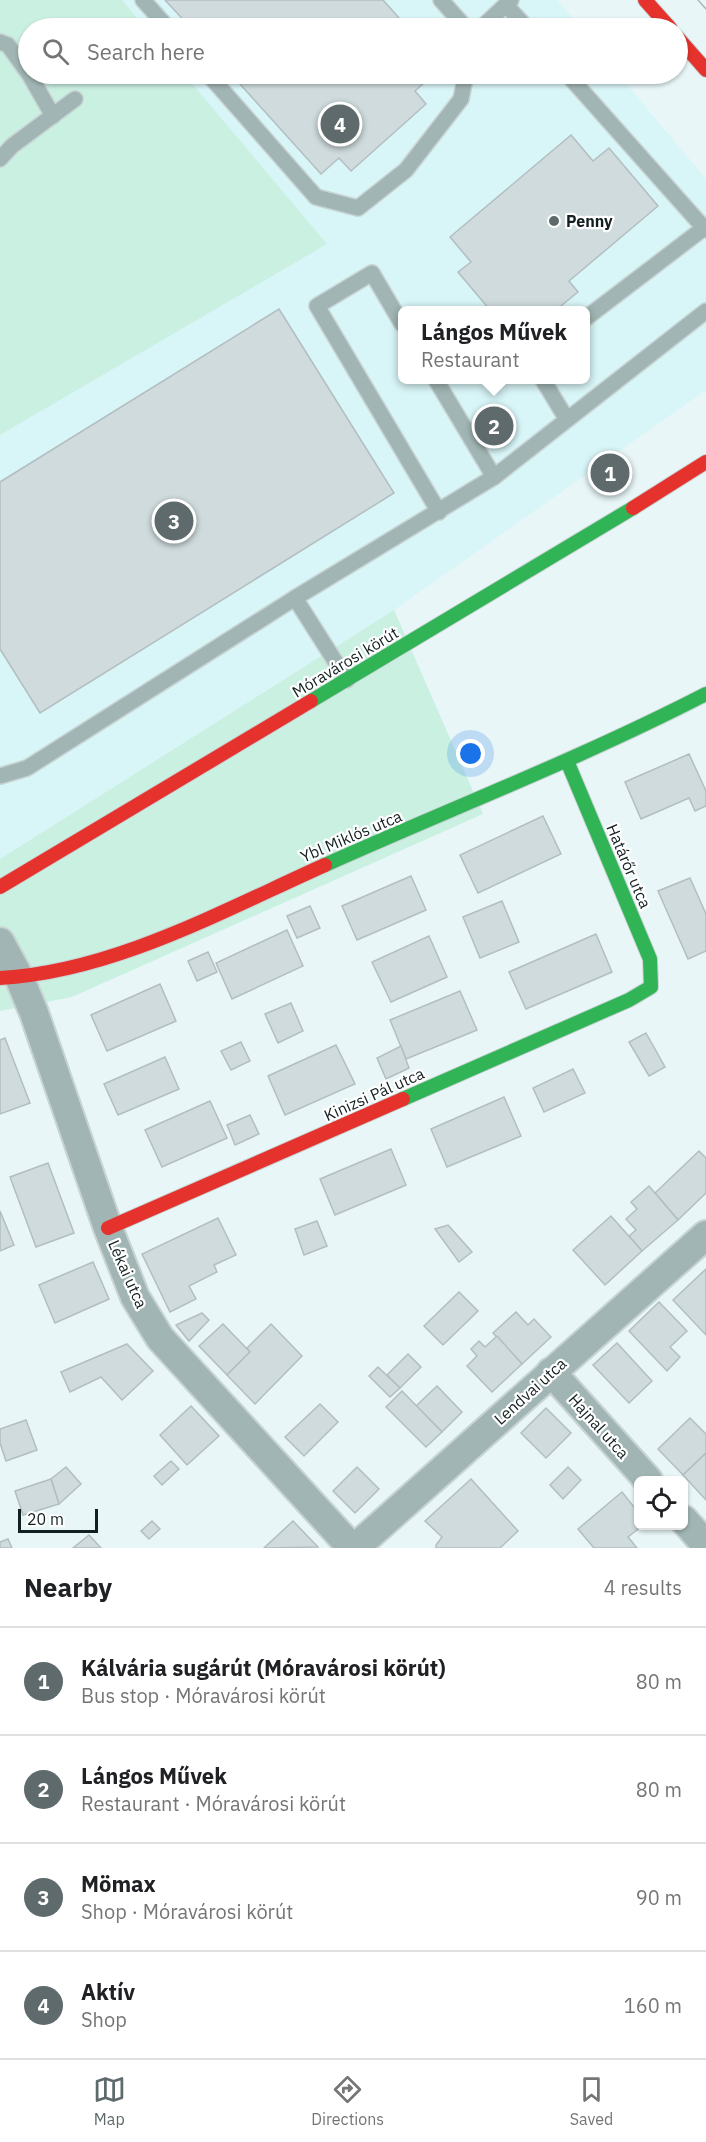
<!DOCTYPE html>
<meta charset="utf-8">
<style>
body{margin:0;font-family:"IBM Plex Sans",sans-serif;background:#f6f6f6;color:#202124}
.controls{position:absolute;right:18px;bottom:18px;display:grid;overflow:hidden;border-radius:9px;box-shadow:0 2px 4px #0004}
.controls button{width:54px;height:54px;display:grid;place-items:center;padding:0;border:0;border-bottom:2px solid #e0e0e0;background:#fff;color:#202124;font:30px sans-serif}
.scale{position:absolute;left:18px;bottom:15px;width:80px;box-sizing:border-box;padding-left:6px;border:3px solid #131f20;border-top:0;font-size:16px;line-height:21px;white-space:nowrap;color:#131f20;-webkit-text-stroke:4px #fff;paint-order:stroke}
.you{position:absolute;left:471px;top:754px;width:21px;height:21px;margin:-15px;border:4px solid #fff;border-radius:50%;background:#1a73e8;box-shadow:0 0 0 9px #1a73e833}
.badge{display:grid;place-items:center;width:39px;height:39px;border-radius:50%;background:#5e6a6c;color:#fff;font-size:20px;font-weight:700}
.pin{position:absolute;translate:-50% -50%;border:3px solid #fff;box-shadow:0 2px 6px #0006}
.popup{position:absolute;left:398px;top:306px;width:192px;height:78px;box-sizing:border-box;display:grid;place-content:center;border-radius:9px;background:#fff;filter:drop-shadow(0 2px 4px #0005);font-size:20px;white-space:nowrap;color:#757577}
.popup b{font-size:22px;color:#202124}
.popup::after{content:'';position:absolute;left:50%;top:100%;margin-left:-12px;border:12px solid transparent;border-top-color:#fff}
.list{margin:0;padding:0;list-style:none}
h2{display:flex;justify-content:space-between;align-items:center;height:78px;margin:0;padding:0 24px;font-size:26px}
h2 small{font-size:20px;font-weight:400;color:#757577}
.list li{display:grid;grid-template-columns:39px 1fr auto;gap:18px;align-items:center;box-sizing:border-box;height:108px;padding:0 24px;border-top:2px solid #e0e0e0}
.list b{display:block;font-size:22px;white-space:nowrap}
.list p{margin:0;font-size:20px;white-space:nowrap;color:#757577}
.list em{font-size:20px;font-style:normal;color:#757577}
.icon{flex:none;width:33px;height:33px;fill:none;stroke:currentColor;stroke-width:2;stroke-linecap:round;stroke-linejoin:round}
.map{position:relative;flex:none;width:706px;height:1548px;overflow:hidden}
.search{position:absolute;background:#fff;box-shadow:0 2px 4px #0004;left:18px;right:18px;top:18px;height:66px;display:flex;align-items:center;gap:15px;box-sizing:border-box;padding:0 21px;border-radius:33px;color:#757577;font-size:22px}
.sheet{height:510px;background:#fff}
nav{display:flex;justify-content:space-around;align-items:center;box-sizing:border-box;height:84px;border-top:2px solid #e0e0e0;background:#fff;font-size:16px;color:#757577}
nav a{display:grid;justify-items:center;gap:3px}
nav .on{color:#5e6a6c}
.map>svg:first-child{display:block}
.built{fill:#d8f5f7;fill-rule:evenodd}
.green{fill:#caf0e2}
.building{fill:#cfdbdd;stroke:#b3bec1;stroke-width:1.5}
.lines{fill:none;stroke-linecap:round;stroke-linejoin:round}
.lane-casing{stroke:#c8d3d4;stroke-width:18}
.street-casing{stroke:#c8d3d4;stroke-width:32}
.fast-casing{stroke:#c8d3d4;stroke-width:16}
.jam-casing{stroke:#c8d3d4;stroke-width:16}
.lane{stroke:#a1b6b4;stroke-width:15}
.street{stroke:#a1b6b4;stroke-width:28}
.fast{stroke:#30b455;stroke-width:14}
.jam{stroke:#e5322d;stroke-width:14}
.tram{stroke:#aabab9;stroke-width:1.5}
.poi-dot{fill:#5e6a6c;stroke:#fff;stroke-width:2}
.labels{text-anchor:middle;stroke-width:4.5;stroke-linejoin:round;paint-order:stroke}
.poi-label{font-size:16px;font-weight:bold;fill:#131f20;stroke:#fff;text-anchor:start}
.street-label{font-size:16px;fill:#131f20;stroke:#fff}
</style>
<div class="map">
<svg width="706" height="1548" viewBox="0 0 706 1548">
<rect width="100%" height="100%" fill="#e8f6f8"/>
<!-- built -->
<g class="built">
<path d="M 122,0 L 557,0 L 581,28 L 146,28 Z"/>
<path d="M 184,74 L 618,74 L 706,179 L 706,390 L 394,610 L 0,859 L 0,435 L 327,244 ZM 402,310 L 586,310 L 586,380 L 402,380 Z"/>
</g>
<!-- green -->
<g class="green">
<path d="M 0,0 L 122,0 L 146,28 L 28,28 L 28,74 L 184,74 L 327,244 L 0,435 Z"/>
<path d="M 394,610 L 483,814 L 72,997 L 0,1011 L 0,859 Z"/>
</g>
<!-- building -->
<g class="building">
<path d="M 165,0 L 383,0 L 408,28 L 191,28 Z"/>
<path d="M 231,74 L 434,74 L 415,91 L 426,104 L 351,171 L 339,158 L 321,174 Z"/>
<path d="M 571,135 L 593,161 L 609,148 L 658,206 L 569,281 L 578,292 L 556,310 L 490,310 L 458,272 L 471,262 L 450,237 Z"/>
<path d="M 279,309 L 394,493 L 40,713 L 0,649 L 0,482 Z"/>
<path d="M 689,754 L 706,791 L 706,806 L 695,811 L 689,798 L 641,819 L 625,782 Z"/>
<path d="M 543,816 L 561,854 L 478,893 L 460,855 Z"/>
<path d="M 411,876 L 426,910 L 357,940 L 342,906 Z"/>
<path d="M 690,878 L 706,914 L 706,951 L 688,959 L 658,891 Z"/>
<path d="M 502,901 L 519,942 L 480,958 L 463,917 Z"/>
<path d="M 310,906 L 320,928 L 297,938 L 287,916 Z"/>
<path d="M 287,930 L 303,966 L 232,999 L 216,963 Z"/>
<path d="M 596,934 L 612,972 L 526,1009 L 509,972 Z"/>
<path d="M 429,936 L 447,977 L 391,1002 L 372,962 Z"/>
<path d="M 208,952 L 217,972 L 197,981 L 188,961 Z"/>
<path d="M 160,984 L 176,1021 L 107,1051 L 91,1015 Z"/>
<path d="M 460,991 L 477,1030 L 406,1059 L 390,1020 Z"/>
<path d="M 291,1003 L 303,1031 L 278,1043 L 265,1014 Z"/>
<path d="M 646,1033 L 665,1067 L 649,1076 L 629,1042 Z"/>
<path d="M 5,1038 L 30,1103 L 0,1114 L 0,1040 Z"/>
<path d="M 241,1042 L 250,1061 L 231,1070 L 221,1051 Z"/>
<path d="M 336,1045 L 355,1084 L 285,1115 L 268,1076 Z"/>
<path d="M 401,1046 L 409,1068 L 386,1079 L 377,1058 Z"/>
<path d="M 165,1057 L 179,1089 L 118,1115 L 104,1084 Z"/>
<path d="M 573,1069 L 585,1093 L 544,1112 L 533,1088 Z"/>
<path d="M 504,1097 L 521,1136 L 447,1167 L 431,1129 Z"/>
<path d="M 210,1101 L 227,1138 L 162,1167 L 145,1130 Z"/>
<path d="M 250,1115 L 259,1134 L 235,1145 L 227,1125 Z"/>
<path d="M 391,1149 L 406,1185 L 335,1215 L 320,1179 Z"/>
<path d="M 699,1151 L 706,1158 L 706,1193 L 678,1220 L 655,1193 Z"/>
<path d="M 48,1163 L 74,1233 L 36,1247 L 10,1177 Z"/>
<path d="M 649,1186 L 678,1220 L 642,1251 L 629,1236 L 636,1230 L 626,1219 L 637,1209 L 631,1202 Z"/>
<path d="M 0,1211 L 14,1245 L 0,1251 Z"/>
<path d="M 611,1216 L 642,1251 L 605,1285 L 573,1250 Z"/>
<path d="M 218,1218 L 236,1255 L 214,1265 L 217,1272 L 189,1286 L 196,1299 L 170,1312 L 142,1254 Z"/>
<path d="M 317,1221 L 327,1246 L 304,1255 L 295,1229 Z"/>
<path d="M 448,1225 L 472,1252 L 459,1262 L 435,1229 Z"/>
<path d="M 93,1262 L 109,1299 L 55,1323 L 39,1285 Z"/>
<path d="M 706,1269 L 706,1335 L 673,1300 Z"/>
<path d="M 459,1292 L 478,1311 L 443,1345 L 424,1326 Z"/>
<path d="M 659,1302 L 687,1331 L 670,1347 L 680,1357 L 667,1371 L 629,1331 Z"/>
<path d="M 516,1312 L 528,1325 L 534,1319 L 551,1337 L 522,1364 L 493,1333 Z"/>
<path d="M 202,1313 L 209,1320 L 189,1341 L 176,1325 Z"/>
<path d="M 223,1324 L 250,1352 L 227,1375 L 199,1346 Z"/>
<path d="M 271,1324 L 302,1356 L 255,1404 L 227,1375 L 250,1352 L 247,1348 Z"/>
<path d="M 497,1336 L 522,1364 L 492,1392 L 467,1366 L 477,1356 L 471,1349 L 479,1341 L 485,1347 Z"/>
<path d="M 617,1343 L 652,1381 L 629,1403 L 593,1365 Z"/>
<path d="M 127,1344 L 153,1371 L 122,1400 L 101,1377 L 70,1392 L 61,1372 Z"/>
<path d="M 408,1354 L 421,1367 L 400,1388 L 387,1375 Z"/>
<path d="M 378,1367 L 400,1388 L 390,1397 L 369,1376 Z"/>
<path d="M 437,1386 L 462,1412 L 442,1432 L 416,1406 Z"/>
<path d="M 402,1391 L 442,1432 L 426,1447 L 386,1407 Z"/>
<path d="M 320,1404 L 338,1422 L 304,1456 L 285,1437 Z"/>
<path d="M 191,1406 L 219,1436 L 187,1465 L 160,1435 Z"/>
<path d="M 546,1408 L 571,1433 L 546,1458 L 521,1433 Z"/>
<path d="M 690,1418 L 706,1434 L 706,1453 L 683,1475 L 658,1449 Z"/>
<path d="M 26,1420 L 37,1450 L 6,1461 L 0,1443 L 0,1429 Z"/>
<path d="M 705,1454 L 706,1456 L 706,1500 L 683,1475 Z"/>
<path d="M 171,1461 L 179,1469 L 162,1485 L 154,1476 Z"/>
<path d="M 66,1467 L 81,1484 L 59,1504 L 51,1479 Z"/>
<path d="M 357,1467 L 379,1489 L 355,1513 L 333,1491 Z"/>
<path d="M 568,1467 L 581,1480 L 563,1499 L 550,1485 Z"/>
<path d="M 51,1479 L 59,1504 L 23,1515 L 15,1491 Z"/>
<path d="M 471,1479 L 518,1531 L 500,1548 L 436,1548 L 436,1545 L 442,1537 L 425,1521 Z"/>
<path d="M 622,1492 L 638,1512 L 638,1526 L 642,1526 L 628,1537 L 637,1548 L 594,1548 L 578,1529 Z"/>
<path d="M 152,1521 L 160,1529 L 149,1539 L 141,1531 Z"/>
<path d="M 293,1521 L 318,1547 L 264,1548 Z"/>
<path d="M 89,1535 L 101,1548 L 73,1548 Z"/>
<path d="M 8,1539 L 12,1548 L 0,1548 L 0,1542 Z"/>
</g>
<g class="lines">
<!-- lane casing -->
<g class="lane-casing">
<g id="lane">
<path d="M 143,0 L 168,28"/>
<path d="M 441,0 L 466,28"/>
<path d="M 506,5 L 527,28"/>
<path d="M 481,28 L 511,0"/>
<path d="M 0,42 L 8,45 L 28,73"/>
<path d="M 29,74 L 53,116"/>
<path d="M 208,74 L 316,197 L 358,208 L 406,170 L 461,99 L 466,74"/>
<path d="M 567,74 L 704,228"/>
<path d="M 0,159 L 12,146 L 75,99"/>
<path d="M 586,318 L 704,228 L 706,230"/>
<path d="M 402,324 L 372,273 L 317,306 L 439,512"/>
<path d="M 436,380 L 494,477"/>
<path d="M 543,380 L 566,418"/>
<path d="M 347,680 L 295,598 L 494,477 L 706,311"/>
<path d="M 0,776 L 27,768 L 295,598"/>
</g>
</g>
<!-- street casing -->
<g class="street-casing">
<g id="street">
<path d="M 0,942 L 19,977 L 34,1013 L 108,1228 L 135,1297 L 160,1338 L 352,1548"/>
<path d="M 551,1372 L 648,1480"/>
<path d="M 684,1520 L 706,1545"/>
<path d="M 355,1548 L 706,1235"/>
</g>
</g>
<!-- fast casing -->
<g class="fast-casing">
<g id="fast">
<path d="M 311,701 L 633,508"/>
<path d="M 325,865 C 452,808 582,758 706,694"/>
<path d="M 403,1099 L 629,1000 L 651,987 L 650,959 L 567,761"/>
</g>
</g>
<!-- jam casing -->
<g class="jam-casing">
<g id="jam">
<path d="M 645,0 L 670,28"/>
<path d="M 678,38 L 706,70"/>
<path d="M 633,508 L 706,462"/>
<path d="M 0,887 L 311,701"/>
<path d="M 0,978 C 113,972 224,910 325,865"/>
<path d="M 108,1228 L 403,1099"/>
</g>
</g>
<!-- lane -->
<use href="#lane" class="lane"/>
<!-- street -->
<use href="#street" class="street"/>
<!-- fast -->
<use href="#fast" class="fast"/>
<!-- jam -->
<use href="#jam" class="jam"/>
<!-- tram -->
<path class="tram" d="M 698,0 L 706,9"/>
</g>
<!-- markers -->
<circle class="poi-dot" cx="554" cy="221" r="6"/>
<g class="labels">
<!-- poi labels -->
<g class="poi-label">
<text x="566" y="227">Penny</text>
</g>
<!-- street labels -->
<g class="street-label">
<text transform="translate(345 662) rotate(-31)" y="6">Móravárosi körút</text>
<text transform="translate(351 836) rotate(-23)" y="6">Ybl Miklós utca</text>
<text transform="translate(629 866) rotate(67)" y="6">Határőr utca</text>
<text transform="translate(374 1094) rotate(-24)" y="6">Kinizsi Pál utca</text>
<text transform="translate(128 1274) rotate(66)" y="6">Lékai utca</text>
<text transform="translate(530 1391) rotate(-42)" y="6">Lendvai utca</text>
<text transform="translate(599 1426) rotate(48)" y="6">Hajnal utca</text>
</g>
</g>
</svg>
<div class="controls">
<button><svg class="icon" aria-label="locate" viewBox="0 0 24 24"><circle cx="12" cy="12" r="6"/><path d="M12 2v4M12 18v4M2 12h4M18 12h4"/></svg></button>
</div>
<div class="scale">20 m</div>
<div class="you"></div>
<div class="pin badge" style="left:610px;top:473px">1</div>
<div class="pin badge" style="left:494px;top:426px">2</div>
<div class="popup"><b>Lángos Művek</b>Restaurant</div>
<div class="pin badge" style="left:174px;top:521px">3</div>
<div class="pin badge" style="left:340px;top:124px">4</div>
<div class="search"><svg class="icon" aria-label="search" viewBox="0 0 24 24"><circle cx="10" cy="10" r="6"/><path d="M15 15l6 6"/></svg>Search here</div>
</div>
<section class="sheet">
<h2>Nearby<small>4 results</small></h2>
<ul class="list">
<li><span class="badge">1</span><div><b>Kálvária sugárút (Móravárosi körút)</b><p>Bus stop · Móravárosi körút</p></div><em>80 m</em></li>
<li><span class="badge">2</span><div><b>Lángos Művek</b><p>Restaurant · Móravárosi körút</p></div><em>80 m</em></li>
<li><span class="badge">3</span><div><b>Mömax</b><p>Shop · Móravárosi körút</p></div><em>90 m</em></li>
<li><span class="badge">4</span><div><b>Aktív</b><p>Shop</p></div><em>160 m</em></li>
</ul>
</section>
<nav>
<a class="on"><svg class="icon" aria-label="map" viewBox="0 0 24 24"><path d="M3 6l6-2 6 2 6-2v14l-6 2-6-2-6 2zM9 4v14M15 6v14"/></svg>Map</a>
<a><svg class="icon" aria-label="directions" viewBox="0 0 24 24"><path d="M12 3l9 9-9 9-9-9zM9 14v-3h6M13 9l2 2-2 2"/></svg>Directions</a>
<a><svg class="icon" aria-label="saved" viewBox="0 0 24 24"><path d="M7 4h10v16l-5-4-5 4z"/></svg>Saved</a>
</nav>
